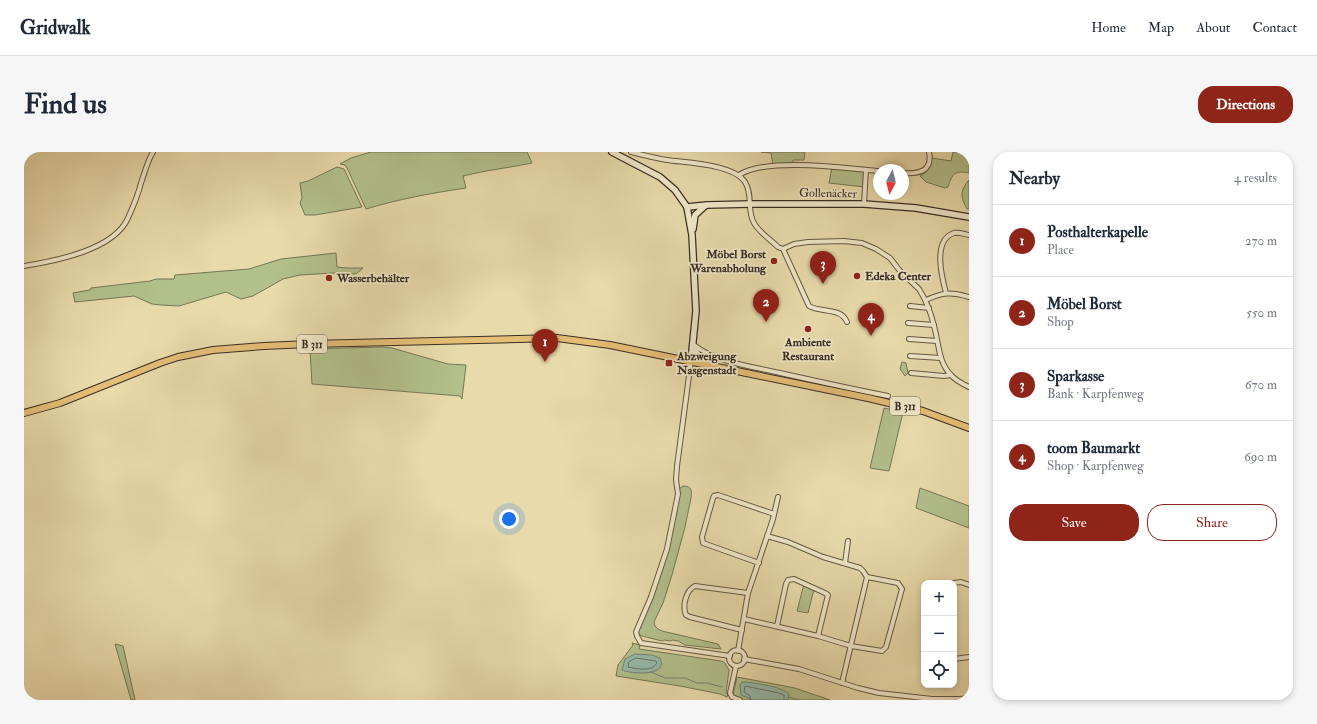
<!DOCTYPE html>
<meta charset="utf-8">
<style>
body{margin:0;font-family:"IM FELL Double Pica",serif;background:#f6f6f7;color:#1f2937}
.controls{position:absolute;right:12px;bottom:12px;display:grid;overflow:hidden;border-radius:8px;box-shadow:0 2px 6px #0003}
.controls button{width:36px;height:36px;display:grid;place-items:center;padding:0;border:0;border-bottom:1px solid #e0e1e3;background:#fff;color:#1f2937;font:20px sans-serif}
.compass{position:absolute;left:849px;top:12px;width:36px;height:36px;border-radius:50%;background:#fff;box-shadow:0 2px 6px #0003;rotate:187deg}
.you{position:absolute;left:485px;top:367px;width:14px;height:14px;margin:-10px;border:3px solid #fff;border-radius:50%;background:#1a73e8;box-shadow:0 0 0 6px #1a73e833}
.badge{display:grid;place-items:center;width:26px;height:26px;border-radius:50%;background:#8f2418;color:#fff;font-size:13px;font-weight:700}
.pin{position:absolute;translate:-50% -33px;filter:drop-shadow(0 1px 2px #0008)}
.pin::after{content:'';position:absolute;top:21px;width:14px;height:12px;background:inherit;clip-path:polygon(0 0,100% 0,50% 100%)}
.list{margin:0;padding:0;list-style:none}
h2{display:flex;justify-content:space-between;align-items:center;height:52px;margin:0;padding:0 16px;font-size:17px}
h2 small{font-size:13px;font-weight:400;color:#747a83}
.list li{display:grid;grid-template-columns:26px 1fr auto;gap:12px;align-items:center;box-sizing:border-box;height:72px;padding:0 16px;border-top:1px solid #e0e1e3}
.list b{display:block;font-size:15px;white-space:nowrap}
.list p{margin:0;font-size:13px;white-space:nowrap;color:#747a83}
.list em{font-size:13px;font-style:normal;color:#747a83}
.actions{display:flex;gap:8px;padding:12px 16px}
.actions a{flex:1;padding:9px 0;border:1px solid #8f2418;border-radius:16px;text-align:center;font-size:14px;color:#8f2418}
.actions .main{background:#8f2418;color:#fff}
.icon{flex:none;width:22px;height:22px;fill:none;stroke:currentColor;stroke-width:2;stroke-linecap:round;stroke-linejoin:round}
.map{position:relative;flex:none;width:945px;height:548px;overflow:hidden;border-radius:16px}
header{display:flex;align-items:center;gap:24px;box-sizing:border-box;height:56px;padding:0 20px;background:#fff;border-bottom:1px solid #e0e1e3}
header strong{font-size:19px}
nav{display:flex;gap:22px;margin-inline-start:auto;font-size:14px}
.intro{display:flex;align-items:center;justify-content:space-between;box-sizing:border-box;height:96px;padding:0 24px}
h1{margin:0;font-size:28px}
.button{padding:10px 18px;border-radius:16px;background:#8f2418;color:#fff;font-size:14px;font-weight:700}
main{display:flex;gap:24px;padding:0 24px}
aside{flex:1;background:#fff;border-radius:16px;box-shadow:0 2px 6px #0003}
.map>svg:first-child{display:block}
.green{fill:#b2c08c;stroke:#757758}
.water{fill:#97baab;stroke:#718275}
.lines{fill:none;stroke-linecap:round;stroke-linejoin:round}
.shore{stroke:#687468;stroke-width:1}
.stream{stroke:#718275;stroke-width:1}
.street-casing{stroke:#645946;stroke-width:6}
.secondary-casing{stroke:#382e25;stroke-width:8}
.primary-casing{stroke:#382e25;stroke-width:8}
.street{stroke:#f0e7c8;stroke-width:4}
.secondary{stroke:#f0e7c8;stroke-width:5.5}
.primary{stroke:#e4bd76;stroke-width:6}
.poi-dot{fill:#8f2418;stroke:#f0e7c8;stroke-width:1.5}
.labels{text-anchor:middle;stroke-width:3.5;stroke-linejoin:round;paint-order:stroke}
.shield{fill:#f0e7c8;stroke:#6f6656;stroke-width:1}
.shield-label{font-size:11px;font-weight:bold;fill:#382e25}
.street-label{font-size:12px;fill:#382e25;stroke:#f0e7c8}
.poi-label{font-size:12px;font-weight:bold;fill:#382e25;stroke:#f0e7c8;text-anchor:start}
</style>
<header>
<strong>Gridwalk</strong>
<nav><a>Home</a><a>Map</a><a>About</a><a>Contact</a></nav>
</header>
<div class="intro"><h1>Find us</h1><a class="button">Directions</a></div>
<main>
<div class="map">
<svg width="945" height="548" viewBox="0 0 945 548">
<rect width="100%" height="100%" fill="#e8daab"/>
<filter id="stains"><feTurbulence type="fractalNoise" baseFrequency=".005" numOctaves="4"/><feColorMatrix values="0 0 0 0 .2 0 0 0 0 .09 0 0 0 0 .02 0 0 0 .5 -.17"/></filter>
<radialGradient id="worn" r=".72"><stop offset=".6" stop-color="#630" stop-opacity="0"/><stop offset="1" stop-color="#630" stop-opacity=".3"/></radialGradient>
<!-- green -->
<g class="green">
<path d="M 347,0 L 503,0 L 508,11 C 485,16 462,18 439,24 L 442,36 C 408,41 375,47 342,57 L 323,16 L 321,13 L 316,12 L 327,6 Z"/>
<path d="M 737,0 L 781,0 L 780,8 L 769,8 L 769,12 L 749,13 L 747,1 Z"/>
<path d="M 929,0 L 945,0 L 945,21 C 931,18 928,22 924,35 L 921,36 L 902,30 L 896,24 C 904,21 907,14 908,6 L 927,9 Z"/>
<path d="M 313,15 L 320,17 L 338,55 L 291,63 L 281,63 L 276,51 L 278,46 L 276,31 L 284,29 Z"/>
<path d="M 808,15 L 842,18 L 840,35 L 805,31 Z"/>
<path d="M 945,28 L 945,57 L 943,57 C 936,44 936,39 945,28 Z"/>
<path d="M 312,101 L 313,115 L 323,116 L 339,116 L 332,122 L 309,121 L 276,123 L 259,127 L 229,144 L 217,147 L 202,140 L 155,154 L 137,153 L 128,152 L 110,144 L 51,150 L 49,141 L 66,138 L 67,136 L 126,129 L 132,127 L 150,127 L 151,123 L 225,117 L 257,107 Z"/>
<path d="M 358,195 L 368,196 L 424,212 L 442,213 L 438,247 L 436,244 L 288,232 L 286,197 Z"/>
<path d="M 878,210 L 882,211 L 884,221 L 881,224 L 876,217 Z"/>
<path d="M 860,256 L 879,260 L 865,319 L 846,316 Z"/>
<path d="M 659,334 C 668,334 668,339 667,346 L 661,375 L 648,423 L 639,451 L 630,470 L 631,474 L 634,477 L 638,479 L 694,492 L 697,497 L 661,493 L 654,489 L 648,488 L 647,489 L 640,488 L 638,489 L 618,484 L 616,483 L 614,480 L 641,406 L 655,337 Z"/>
<path d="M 896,336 L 945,354 L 945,376 L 892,356 Z"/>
<path d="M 780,432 L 790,437 L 784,461 L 773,459 Z"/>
<path d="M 608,491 L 616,493 L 615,497 L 697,509 L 700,510 L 705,518 L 702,541 L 704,542 L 703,545 L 696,542 L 656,534 L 592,524 L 594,513 L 609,493 Z"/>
<path d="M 91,492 L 99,494 L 111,548 L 107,548 Z"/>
<path d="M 713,525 L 771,536 L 806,548 L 719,548 L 711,545 L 709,542 Z"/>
</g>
<!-- water -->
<g class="water">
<path d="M 611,502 L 628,503 L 636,506 C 645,525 607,522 598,518 L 601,507 Z"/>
<path d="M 718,530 C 727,530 760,535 765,542 L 764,548 L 729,548 L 717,543 L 716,533 Z"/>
</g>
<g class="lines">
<!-- shore -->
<g class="shore">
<path d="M 612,506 L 632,509 L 633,511 C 628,520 613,517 604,515 L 605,510 Z"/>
<path d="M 727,548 L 726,544 L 720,540 L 721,534 L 755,541 L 760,543 L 760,548"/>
</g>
<!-- stream -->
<g class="stream">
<path d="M 627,520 L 641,526 L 661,526 L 673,531 L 683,531 L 698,535"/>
<path d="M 765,545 L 775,548"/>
</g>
<!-- street casing -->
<g class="street-casing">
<g id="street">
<path d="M 607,0 C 619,3 631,6 643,8 C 663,11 709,12 721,30 C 729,43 723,56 729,69 C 733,79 746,87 754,95 L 759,97 L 785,154 C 797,161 817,155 823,170"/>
<path d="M 879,21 C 894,22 909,20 905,0"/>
<path d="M 715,23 C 742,5 822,16 855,19"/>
<path d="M 840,52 L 842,18"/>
<path d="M 759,97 L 770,92 L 784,90 L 820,89 L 838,91 L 852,97 L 866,106 L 876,119 L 895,137 C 902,148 907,161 910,174 C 915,191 914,210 927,223 C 932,229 939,232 945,235"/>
<path d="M 0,114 C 31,109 90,98 104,66 C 109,55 114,43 117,31 C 121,20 123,10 129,0"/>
<path d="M 922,141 C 918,126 908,88 930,81 C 934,80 940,82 945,83"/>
<path d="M 902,148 C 919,140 927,140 945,145"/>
<path d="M 886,154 L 905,156"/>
<path d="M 884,171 L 910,173"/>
<path d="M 885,187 L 913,189"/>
<path d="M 670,193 C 691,210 730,215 756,221 C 792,229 828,237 864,244"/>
<path d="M 886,204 L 917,206"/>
<path d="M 667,209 L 653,314 L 652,328 L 654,342 L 643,397 L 627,445 L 612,480 L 613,484 L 617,491 L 706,504"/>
<path d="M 887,221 L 920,224 L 927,223"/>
<path d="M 743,384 L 764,390 L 799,405 L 836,416 L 839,419 L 843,425 L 818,531"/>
<path d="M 735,411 L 679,391 L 678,385 L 689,346 L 690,344 L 694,343 L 750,362"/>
<path d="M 821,411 L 824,389"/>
<path d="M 930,431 L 937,430 L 945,433"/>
<path d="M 720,467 L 794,484 L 827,494 L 858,499 L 862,495 L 878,437 L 874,431 L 843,425"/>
<path d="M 753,474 L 762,432 L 764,428 L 770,427 L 801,441 L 804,443 L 794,484"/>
<path d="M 718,478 L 666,465 L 662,463 C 658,454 662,438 671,434 L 724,441"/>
<circle cx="713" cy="506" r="8"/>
<path d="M 714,499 L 724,441 L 749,367 L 754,345"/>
<path d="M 720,507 L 775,517 L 834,536 L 855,541 L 908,547 L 936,547 L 945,546"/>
<path d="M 930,507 L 945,505"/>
<path d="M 712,514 L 706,541 L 708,545 L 716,548"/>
</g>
</g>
<!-- secondary casing -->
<g class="secondary-casing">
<g id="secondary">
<path d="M 588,0 L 636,25 L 651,38 L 663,55 L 668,83 L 672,159 L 667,209"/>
<path d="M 663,55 L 683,53 L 727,52 L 840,52 L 892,56 L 945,65"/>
<path d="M 669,77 L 671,63 L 681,54"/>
<path d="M 669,195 L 675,204 L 686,213"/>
</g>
</g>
<!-- primary casing -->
<g class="primary-casing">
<path id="primary" d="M 0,261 L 36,251 L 136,211 L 154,205 L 189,198 L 240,194 L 285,192 L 533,186 L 586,193 L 844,246 L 899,259 L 945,276"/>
</g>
<!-- street -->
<use href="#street" class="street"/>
<!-- secondary -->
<use href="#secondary" class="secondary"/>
<!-- primary -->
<use href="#primary" class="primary"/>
</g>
<!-- markers -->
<g class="poi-dot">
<circle cx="750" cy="109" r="4"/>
<circle cx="833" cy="124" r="4"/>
<circle cx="305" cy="126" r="4"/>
<circle cx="784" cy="177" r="4"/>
<rect x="641" y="207" width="8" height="8" rx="2"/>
</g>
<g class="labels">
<!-- shield labels -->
<g class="shield">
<rect x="273" y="183" width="30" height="18" rx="3"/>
<rect x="866" y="245" width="30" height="18" rx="3"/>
</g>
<g class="shield-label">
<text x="288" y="196">B 311</text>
<text x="881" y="258">B 311</text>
</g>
<!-- street labels -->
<g class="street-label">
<text transform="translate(804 41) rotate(1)" y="4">Gollenäcker</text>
</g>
<!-- poi labels -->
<g class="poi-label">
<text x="742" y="106" text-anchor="end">Möbel Borst<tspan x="742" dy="14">Warenabholung</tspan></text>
<text x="841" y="128">Edeka Center</text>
<text x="313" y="130">Wasserbehälter</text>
<text x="784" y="194" text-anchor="middle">Ambiente<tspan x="784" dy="14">Restaurant</tspan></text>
<text x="653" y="208">Abzweigung<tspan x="653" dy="14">Nasgenstadt</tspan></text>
</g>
</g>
<rect width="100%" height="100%" filter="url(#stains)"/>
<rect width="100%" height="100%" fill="url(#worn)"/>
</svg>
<div class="controls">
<button>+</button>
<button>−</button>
<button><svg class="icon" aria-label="locate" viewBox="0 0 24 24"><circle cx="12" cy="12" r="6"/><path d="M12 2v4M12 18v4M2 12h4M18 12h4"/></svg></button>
</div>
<svg class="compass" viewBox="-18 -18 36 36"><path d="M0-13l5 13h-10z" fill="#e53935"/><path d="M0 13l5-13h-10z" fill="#747a83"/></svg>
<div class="you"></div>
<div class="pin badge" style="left:521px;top:210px">1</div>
<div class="pin badge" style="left:742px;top:170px">2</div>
<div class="pin badge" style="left:799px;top:132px">3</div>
<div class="pin badge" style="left:847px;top:184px">4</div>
</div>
<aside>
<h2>Nearby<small>4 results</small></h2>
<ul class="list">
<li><span class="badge">1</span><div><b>Posthalterkapelle</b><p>Place</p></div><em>270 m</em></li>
<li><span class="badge">2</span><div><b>Möbel Borst</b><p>Shop</p></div><em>550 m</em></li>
<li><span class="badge">3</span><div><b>Sparkasse</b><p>Bank · Karpfenweg</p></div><em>670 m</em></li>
<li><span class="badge">4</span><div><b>toom Baumarkt</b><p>Shop · Karpfenweg</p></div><em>690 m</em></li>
</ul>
<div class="actions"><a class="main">Save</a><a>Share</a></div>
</aside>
</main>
